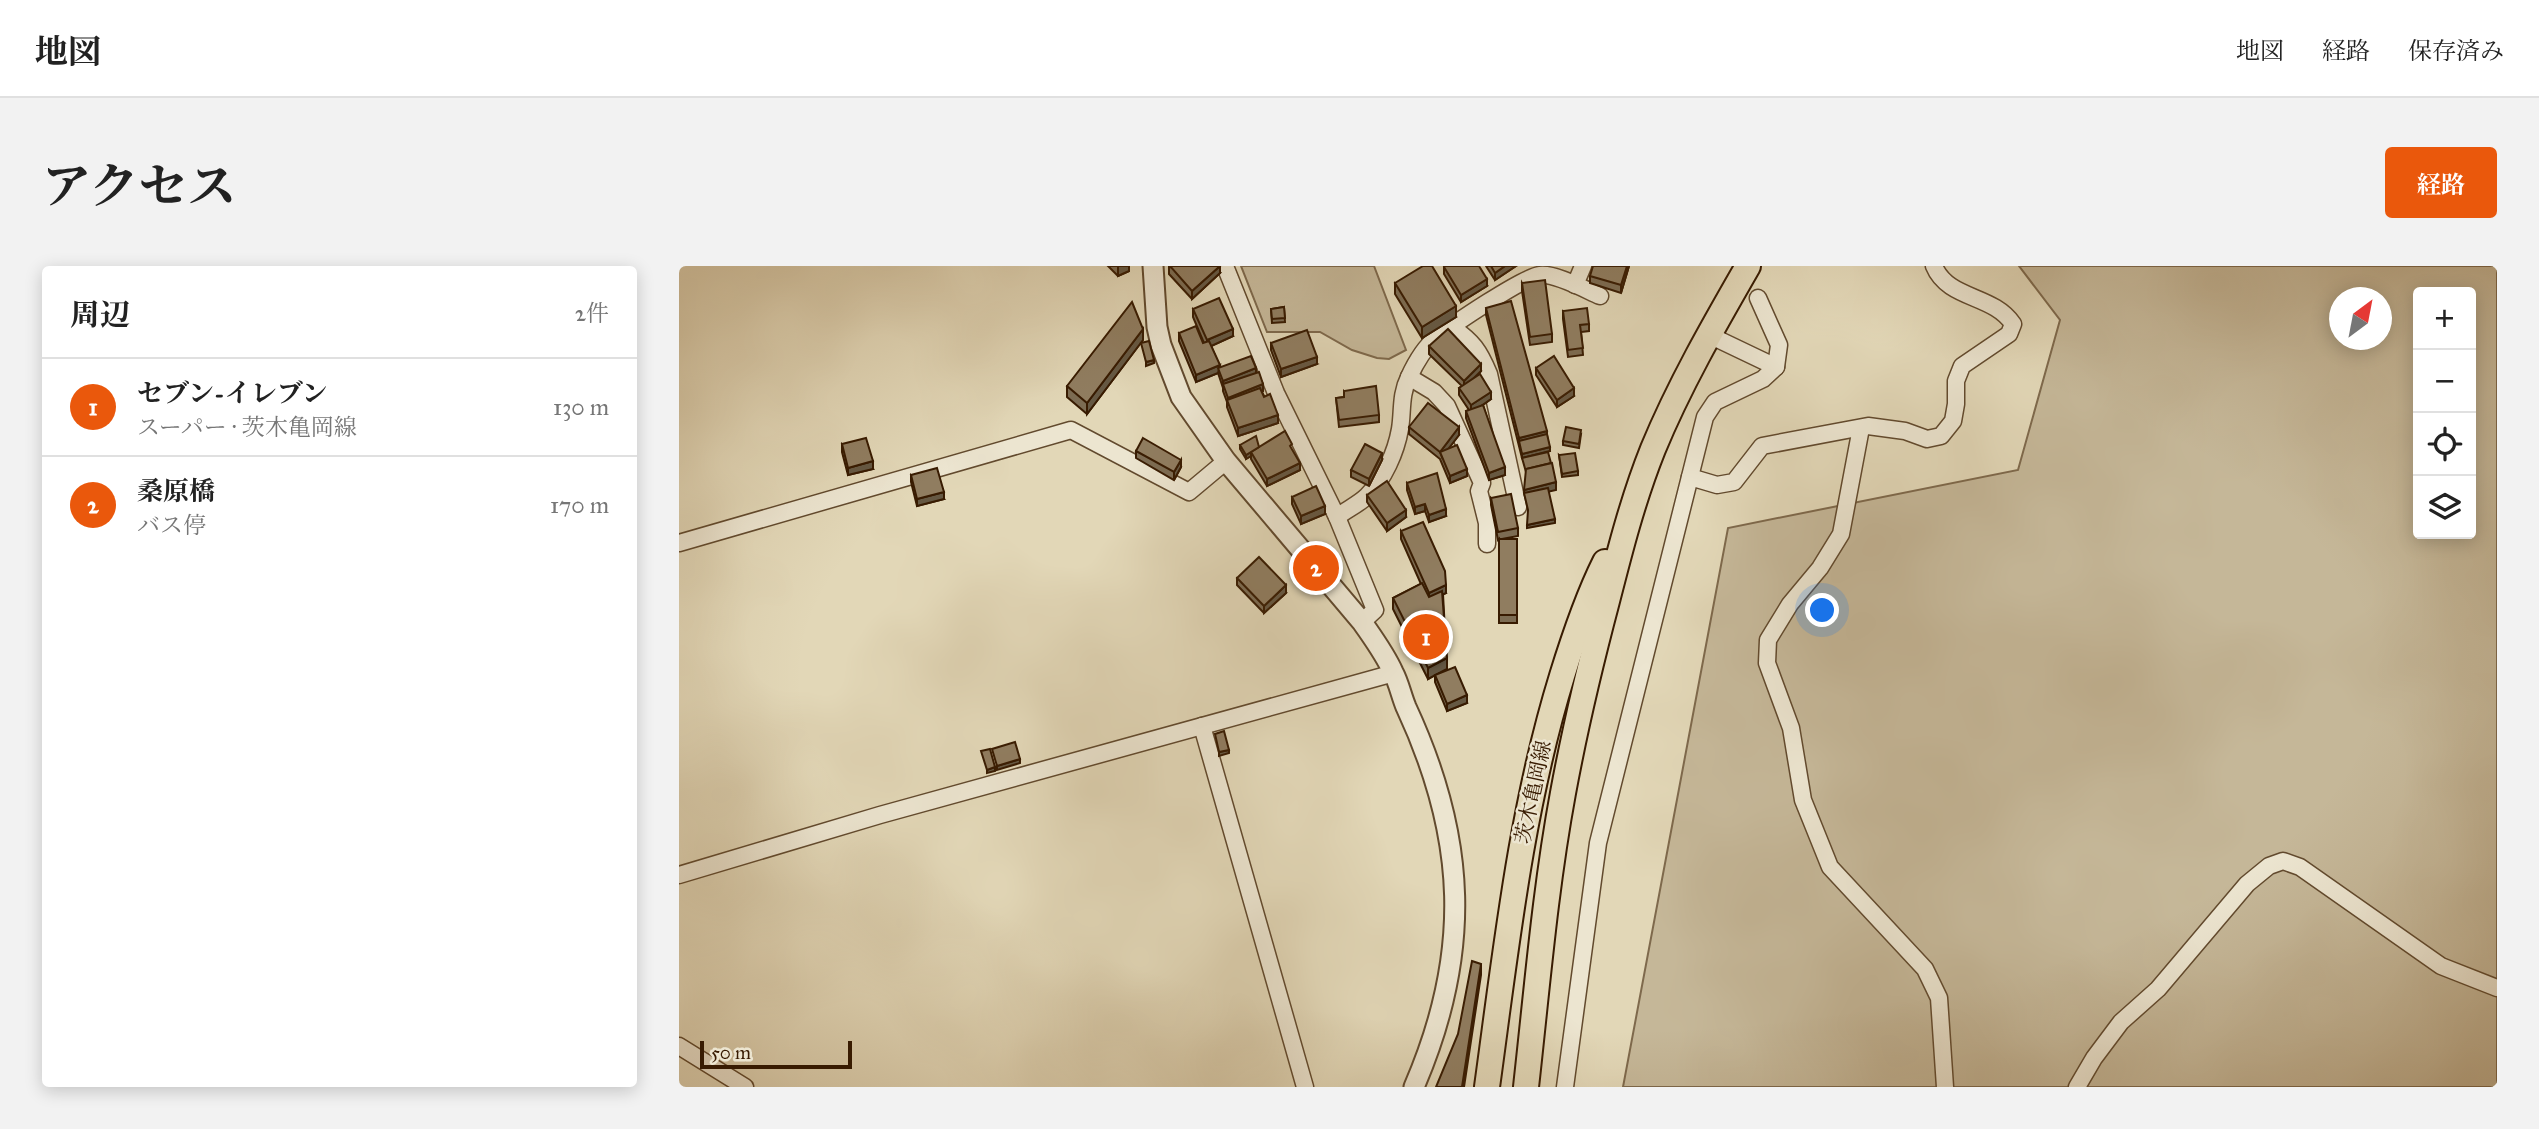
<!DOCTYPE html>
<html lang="ja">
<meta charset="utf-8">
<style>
body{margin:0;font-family:"IM FELL Great Primer","Noto Serif JP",serif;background:#f2f2f2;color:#222}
.controls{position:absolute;right:21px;top:21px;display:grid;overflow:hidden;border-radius:7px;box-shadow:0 4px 18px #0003}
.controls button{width:63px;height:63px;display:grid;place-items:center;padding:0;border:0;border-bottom:2px solid #e0e0e0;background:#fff;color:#222;font:35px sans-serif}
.compass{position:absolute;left:1650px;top:21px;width:63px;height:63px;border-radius:50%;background:#fff;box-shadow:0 4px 18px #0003;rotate:32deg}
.scale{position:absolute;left:21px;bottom:18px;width:152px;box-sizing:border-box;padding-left:7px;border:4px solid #381b01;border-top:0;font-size:19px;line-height:24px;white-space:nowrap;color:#381b01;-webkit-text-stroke:5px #ece5d0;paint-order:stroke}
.you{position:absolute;left:1144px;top:345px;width:24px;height:24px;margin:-18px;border:5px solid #fff;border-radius:50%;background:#1a73e8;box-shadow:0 0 0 10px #1a73e833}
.badge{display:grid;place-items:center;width:46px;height:46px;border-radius:50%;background:#ea580c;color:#fff;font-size:23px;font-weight:700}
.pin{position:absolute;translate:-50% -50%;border:4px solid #fff;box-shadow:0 2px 7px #0006}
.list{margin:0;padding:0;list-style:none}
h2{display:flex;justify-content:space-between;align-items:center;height:91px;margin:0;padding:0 28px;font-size:30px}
h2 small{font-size:23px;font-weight:400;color:#767676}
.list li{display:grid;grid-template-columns:46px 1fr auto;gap:21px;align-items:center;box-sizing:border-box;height:98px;padding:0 28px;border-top:2px solid #e0e0e0}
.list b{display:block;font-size:26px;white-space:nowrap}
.list p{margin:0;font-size:23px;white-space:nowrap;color:#767676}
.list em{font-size:23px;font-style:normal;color:#767676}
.icon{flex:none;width:38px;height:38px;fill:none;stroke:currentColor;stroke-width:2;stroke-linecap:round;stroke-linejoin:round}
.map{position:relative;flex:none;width:1818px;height:821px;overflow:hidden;border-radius:7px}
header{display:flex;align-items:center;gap:42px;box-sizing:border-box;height:98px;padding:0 35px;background:#fff;border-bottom:2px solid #e0e0e0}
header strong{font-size:33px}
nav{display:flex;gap:38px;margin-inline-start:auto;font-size:24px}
.intro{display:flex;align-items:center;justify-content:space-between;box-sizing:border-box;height:168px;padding:0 42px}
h1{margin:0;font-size:49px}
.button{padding:18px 32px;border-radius:7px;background:#ea580c;color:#fff;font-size:24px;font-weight:700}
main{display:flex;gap:42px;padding:0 42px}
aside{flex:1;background:#fff;border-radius:7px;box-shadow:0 4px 18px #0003}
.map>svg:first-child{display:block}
.green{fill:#c5b798;stroke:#7e694c;stroke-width:2;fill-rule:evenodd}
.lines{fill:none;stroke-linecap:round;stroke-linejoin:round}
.minor-casing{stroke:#624a2e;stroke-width:19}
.tertiary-casing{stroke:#624a2e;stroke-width:23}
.primary-casing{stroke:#381b01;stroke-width:28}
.minor{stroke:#ece5d0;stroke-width:16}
.tertiary{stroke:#ece5d0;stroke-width:19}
.primary{stroke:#e2d7b7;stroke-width:24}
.wall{fill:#7c6c53;stroke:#381b01;stroke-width:2}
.shaded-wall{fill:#655843;stroke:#381b01;stroke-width:2}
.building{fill:#907d60;stroke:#381b01;stroke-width:2}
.labels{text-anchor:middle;stroke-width:5;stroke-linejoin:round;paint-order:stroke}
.street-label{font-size:21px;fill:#381b01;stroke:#ece5d0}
</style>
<header>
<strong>地図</strong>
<nav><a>地図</a><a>経路</a><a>保存済み</a></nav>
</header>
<div class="intro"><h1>アクセス</h1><a class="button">経路</a></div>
<main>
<aside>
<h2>周辺<small>2件</small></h2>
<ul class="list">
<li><span class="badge">1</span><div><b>セブン-イレブン</b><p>スーパー · 茨木亀岡線</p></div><em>130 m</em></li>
<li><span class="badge">2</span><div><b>桑原橋</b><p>バス停</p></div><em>170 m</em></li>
</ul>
</aside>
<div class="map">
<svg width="1818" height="821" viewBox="0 0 1818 821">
<rect width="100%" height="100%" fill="#e2d7b7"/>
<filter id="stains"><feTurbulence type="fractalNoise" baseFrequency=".00286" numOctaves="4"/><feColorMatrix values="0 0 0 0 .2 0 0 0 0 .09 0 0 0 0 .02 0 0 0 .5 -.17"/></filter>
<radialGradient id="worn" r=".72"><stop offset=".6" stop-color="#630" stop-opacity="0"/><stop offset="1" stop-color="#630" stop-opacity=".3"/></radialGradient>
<!-- green -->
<g class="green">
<path d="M 562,0 L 695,0 L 727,84 L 710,93 L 698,92 L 673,84 L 641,66 L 588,66 Z"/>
<path d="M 1340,0 L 1818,0 L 1818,821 L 944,821 L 1049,262 L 1339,204 L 1381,54 ZM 1739,26 L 1792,26 L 1792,268 L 1739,268 ZM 1660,32 L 1702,32 L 1702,74 L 1660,74 Z"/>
</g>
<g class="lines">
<!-- minor casing -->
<g class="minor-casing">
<g id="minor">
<path d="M 546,0 L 597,127 L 658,251 L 696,344 L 683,356"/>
<path d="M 896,19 L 904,0"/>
<path d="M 773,61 C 794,76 800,84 810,108 L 839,241"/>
<path d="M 1030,69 L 1097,101"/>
<path d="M 730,111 L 755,126 L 768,140 L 803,217 L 800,225 L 808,257 L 808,278"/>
<path d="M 1182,162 L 1162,268 L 1141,302 L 1111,338 L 1089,374 L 1088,397 L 1112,462 L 1124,534 L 1151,601 L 1246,703 L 1260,732 L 1266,821"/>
<path d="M 1011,211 L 1038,219 L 1055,216 L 1083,180 L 1189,160 L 1226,165 L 1248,173 L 1262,170 L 1274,155 L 1277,138 L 1277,115 L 1283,100 L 1330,68 L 1334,58 C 1314,28 1269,34 1255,0"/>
<path d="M 658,251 C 667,244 680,238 688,230 C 705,213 717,186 721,163 C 724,145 721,129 730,111 C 736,98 745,82 757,72 C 773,59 844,11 861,9 C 876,7 907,24 921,30"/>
<path d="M 0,277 L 392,164 L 510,226 L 547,195"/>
<path d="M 523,460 L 626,821"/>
<path d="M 0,609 L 201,549 L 715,407"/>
<path d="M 0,780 L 66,821"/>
<path d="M 886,821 L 919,577 L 1026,151 L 1036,136 L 1084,113 L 1097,101 L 1100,79 L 1079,32"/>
<path d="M 1398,821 L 1415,792 L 1442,756 L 1479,723 L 1568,618 L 1590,600 L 1604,595 L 1621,601 L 1762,700 L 1818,722"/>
</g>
</g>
<!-- tertiary casing -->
<g class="tertiary-casing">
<path id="tertiary" d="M 474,0 L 478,61 L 482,79 L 502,131 L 547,195 L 683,356 C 694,372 706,388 714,406 C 720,417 722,429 727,441 C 788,572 793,687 735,821"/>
</g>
<!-- primary casing -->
<g class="primary-casing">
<g id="primary">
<path d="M 808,821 C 827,683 842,543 883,410 C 895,371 908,332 926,296"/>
<path d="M 847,821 C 858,723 866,624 884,527 C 896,462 911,399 928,335 C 941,284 954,233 974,183 C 1000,120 1035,59 1069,0"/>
</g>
</g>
<!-- minor -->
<use href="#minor" class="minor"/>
<!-- tertiary -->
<use href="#tertiary" class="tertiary"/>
<!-- primary -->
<use href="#primary" class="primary"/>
</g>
<!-- wall -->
<g class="wall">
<path d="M 429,0 L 450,0 L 450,5 L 439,10 Z"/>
<path d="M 807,0 L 837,0 L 816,14 Z"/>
<path d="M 950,0 L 942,27 L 911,17 L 911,10 Z"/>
<path d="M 490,1 L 541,7 L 513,33 L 490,8 Z"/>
<path d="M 765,1 L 808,20 L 782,36 L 765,8 Z"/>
<path d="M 716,17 L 777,51 L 743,72 L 716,28 Z"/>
<path d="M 843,17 L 873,68 L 873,76 L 851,79 L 843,25 Z"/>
<path d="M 605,41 L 606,56 L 593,57 L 592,43 Z"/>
<path d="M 807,42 L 868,169 L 871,185 L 843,192 L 807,49 Z"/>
<path d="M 514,43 L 554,70 L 532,80 L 541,101 L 577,107 L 584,125 L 583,126 L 599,157 L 559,170 L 548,141 L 548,136 L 544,125 L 544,122 L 539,107 L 517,116 L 500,75 L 500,67 L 525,77 L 514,51 Z"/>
<path d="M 884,45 L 910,58 L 910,65 L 902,66 L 904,89 L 889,91 L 884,53 Z"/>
<path d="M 464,74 L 408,148 L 388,131 L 388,120 Z"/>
<path d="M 592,77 L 638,98 L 602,111 L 592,84 Z"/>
<path d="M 750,80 L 802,105 L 795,113 L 812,133 L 804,139 L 826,209 L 810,214 L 787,152 L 787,145 L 790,144 L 780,129 L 780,122 L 783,120 L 750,88 Z"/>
<path d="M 857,102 L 895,130 L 878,141 L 857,109 Z"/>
<path d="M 665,125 L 700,149 L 700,156 L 660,161 L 657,132 L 665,131 Z"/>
<path d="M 730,161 L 780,169 L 770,182 L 788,210 L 771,217 L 761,193 L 730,168 Z"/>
<path d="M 902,168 L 900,182 L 884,179 L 884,175 Z"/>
<path d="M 163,178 L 194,203 L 169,209 L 163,186 Z"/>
<path d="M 561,179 L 613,184 L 621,204 L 588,220 L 572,193 L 572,190 L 567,193 L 561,183 Z"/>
<path d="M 457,185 L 502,201 L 495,214 L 457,192 Z"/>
<path d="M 880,189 L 899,205 L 899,209 L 883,211 Z"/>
<path d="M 703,194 L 690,220 L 672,211 L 672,204 Z"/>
<path d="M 232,209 L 265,233 L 238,240 L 232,216 Z"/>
<path d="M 728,217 L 767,250 L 750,256 L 746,245 L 736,248 L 728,224 Z"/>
<path d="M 688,229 L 727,251 L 708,265 L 688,236 Z"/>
<path d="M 613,231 L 646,248 L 622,258 L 613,238 Z"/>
<path d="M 812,232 L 839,262 L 839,270 L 823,273 L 838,273 L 838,357 L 820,357 L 820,273 L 819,274 L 812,239 Z"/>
<path d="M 722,265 L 767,327 L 764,328 L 768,403 L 758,408 L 788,437 L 768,445 L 756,416 L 756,409 L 749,413 L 714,343 L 714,332 L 742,318 L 722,273 Z"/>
<path d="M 558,312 L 607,327 L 585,347 L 558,319 Z"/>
</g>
<!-- shaded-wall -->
<g class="shaded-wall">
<path d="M 439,0 L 450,0 L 450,5 L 439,10 Z"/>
<path d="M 541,0 L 541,7 L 513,33 L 513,25 Z"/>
<path d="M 826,0 L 837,0 L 816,14 L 816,7 Z"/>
<path d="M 948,0 L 950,0 L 942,27 L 942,19 Z"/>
<path d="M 808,13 L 808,20 L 782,36 L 782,29 Z"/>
<path d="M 777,40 L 777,51 L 743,72 L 743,61 Z"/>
<path d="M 464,63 L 464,74 L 408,148 L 408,137 Z"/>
<path d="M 554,63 L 554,70 L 528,82 L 528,74 Z"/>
<path d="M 638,91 L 638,98 L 602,111 L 602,103 Z"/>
<path d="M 475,94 L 475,97 L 467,100 L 467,96 Z"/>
<path d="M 802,98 L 802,105 L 785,122 L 785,115 Z"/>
<path d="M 541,99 L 539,107 L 517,116 L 517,109 Z"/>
<path d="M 577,102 L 577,110 L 544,119 L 544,115 Z"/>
<path d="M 584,118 L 584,125 L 549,139 L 549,132 Z"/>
<path d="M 895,122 L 895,130 L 878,141 L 878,134 Z"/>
<path d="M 812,126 L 812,133 L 792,147 L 792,139 Z"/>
<path d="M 599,149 L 599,157 L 559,170 L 559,162 Z"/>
<path d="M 780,161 L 780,169 L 763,191 L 761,186 Z"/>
<path d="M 868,165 L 868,172 L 840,175 L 840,179 L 840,172 Z"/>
<path d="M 580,181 L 572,186 L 572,190 L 567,193 L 567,189 Z"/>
<path d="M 871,181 L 871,185 L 843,192 L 843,188 Z"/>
<path d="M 703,187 L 703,194 L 690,220 L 690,213 Z"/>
<path d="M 502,194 L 502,201 L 495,214 L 495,206 Z"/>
<path d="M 194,195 L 194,203 L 169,209 L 169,202 Z"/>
<path d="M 621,197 L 621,204 L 588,220 L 588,213 Z"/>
<path d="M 826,201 L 826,209 L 810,214 L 810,207 Z"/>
<path d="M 788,203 L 788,210 L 771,217 L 771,210 Z"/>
<path d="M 877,216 L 877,224 L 846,231 L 845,224 Z"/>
<path d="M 265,226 L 265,233 L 238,240 L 238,233 Z"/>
<path d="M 746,238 L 746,245 L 736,248 L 736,241 Z"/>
<path d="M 646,240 L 646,248 L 622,258 L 622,250 Z"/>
<path d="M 767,243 L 767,250 L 750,256 L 750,249 Z"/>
<path d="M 727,244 L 727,251 L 708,265 L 708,257 Z"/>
<path d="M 876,253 L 876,257 L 848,262 L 848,259 Z"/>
<path d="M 607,319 L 607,327 L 585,347 L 585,340 Z"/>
<path d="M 767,319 L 767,327 L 750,335 L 750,327 Z"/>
<path d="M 768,392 L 768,403 L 749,413 L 749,402 Z"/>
<path d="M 788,429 L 788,437 L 768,445 L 768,438 Z"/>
<path d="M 550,484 L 550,487 L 540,490 L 540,486 Z"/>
<path d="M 341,493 L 341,497 L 318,504 L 318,500 Z"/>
<path d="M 316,501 L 316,505 L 308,507 L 308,504 Z"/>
<path d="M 802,698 L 802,709 L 785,821 L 783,821 Z"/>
</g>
<!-- building -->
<g class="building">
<path d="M 491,0 L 541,0 L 513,25 Z"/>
<path d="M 744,0 L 753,0 L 777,40 L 743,61 L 716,17 Z"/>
<path d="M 766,0 L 800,0 L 808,13 L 782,29 L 765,1 Z"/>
<path d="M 812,0 L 826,0 L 816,7 Z"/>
<path d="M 914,0 L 948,0 L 942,19 L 911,10 Z"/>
<path d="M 866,14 L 873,68 L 851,71 L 843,17 Z"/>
<path d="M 540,32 L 554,63 L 528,74 L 514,43 Z"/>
<path d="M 832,35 L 868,165 L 840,172 L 807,42 Z"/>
<path d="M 453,36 L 464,63 L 408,137 L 388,120 Z"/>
<path d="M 605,41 L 606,52 L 593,53 L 592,43 Z"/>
<path d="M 908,42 L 910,58 L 901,59 L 904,82 L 889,84 L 884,45 Z"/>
<path d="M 517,60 L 524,77 L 530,75 L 541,99 L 517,109 L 500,67 Z"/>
<path d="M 769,63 L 802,98 L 785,115 L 750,80 Z"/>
<path d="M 628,64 L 638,91 L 602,103 L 592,77 Z"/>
<path d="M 470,75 L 475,94 L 467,96 L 462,77 Z"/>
<path d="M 572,90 L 577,102 L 544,115 L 539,102 Z"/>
<path d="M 875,90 L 895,122 L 878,134 L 857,102 Z"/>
<path d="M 580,106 L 584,118 L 549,132 L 544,118 Z"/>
<path d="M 801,108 L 812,126 L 792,139 L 780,122 Z"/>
<path d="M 697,120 L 700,149 L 660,154 L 657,132 L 665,131 L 665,125 Z"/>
<path d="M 581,122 L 585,131 L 591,128 L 599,149 L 559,162 L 548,134 Z"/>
<path d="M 749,137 L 780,161 L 761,186 L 730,161 Z"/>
<path d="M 804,139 L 826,201 L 810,207 L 787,145 Z"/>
<path d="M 887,161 L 902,164 L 900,178 L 884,175 Z"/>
<path d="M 606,165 L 613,178 L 611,180 L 621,197 L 588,213 L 572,186 Z"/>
<path d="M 868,168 L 871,181 L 843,188 L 840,175 Z"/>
<path d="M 577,170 L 580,181 L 567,189 L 561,179 Z"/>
<path d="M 187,172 L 194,195 L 169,202 L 163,178 Z"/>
<path d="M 464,172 L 502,194 L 495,206 L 457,185 Z"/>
<path d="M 686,178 L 703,187 L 690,213 L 672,204 Z"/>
<path d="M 778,179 L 788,203 L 771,210 L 761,186 Z"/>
<path d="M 869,186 L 872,197 L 847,203 L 847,206 L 843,192 Z"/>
<path d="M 896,187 L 899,205 L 883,208 L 880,189 Z"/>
<path d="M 873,197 L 877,216 L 845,224 L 847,203 Z"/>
<path d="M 258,202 L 265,226 L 238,233 L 232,209 Z"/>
<path d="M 758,207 L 767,243 L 750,249 L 746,238 L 736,241 L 728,217 Z"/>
<path d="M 708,215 L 727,244 L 708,257 L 688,229 Z"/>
<path d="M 637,220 L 646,240 L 622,250 L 613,231 Z"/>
<path d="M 869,222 L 876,253 L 848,259 L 849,244 L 845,227 Z"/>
<path d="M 832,228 L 839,262 L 819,266 L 812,232 Z"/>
<path d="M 744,256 L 766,305 L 767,319 L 750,327 L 722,265 Z"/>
<rect x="820" y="273" width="18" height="76"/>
<path d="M 580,291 L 607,319 L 585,340 L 558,312 Z"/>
<path d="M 743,317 L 750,331 L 763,325 L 768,392 L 749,402 L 714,332 Z"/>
<path d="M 776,401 L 788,429 L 768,438 L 756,409 Z"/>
<path d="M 545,465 L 550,484 L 540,486 L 536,468 Z"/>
<path d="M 336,476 L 341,493 L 318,500 L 313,483 Z"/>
<path d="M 311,483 L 316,501 L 308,504 L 302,485 Z"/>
<path d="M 793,695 L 802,698 L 783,821 L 757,821 L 779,768 Z"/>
</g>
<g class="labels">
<!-- street labels -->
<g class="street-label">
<text transform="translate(854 526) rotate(-78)" y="7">茨木亀岡線</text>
</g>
</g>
<rect width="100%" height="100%" filter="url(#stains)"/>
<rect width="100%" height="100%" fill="url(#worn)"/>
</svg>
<div class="controls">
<button>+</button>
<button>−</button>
<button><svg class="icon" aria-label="locate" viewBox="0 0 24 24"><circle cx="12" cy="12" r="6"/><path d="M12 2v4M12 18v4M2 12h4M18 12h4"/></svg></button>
<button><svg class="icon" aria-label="layers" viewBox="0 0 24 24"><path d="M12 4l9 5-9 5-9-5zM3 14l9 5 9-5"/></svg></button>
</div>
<svg class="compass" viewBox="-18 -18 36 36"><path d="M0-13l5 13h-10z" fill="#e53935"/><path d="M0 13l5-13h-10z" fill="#767676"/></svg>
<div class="scale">50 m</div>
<div class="you"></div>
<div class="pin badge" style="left:747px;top:371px">1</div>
<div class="pin badge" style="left:637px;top:302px">2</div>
</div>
</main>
